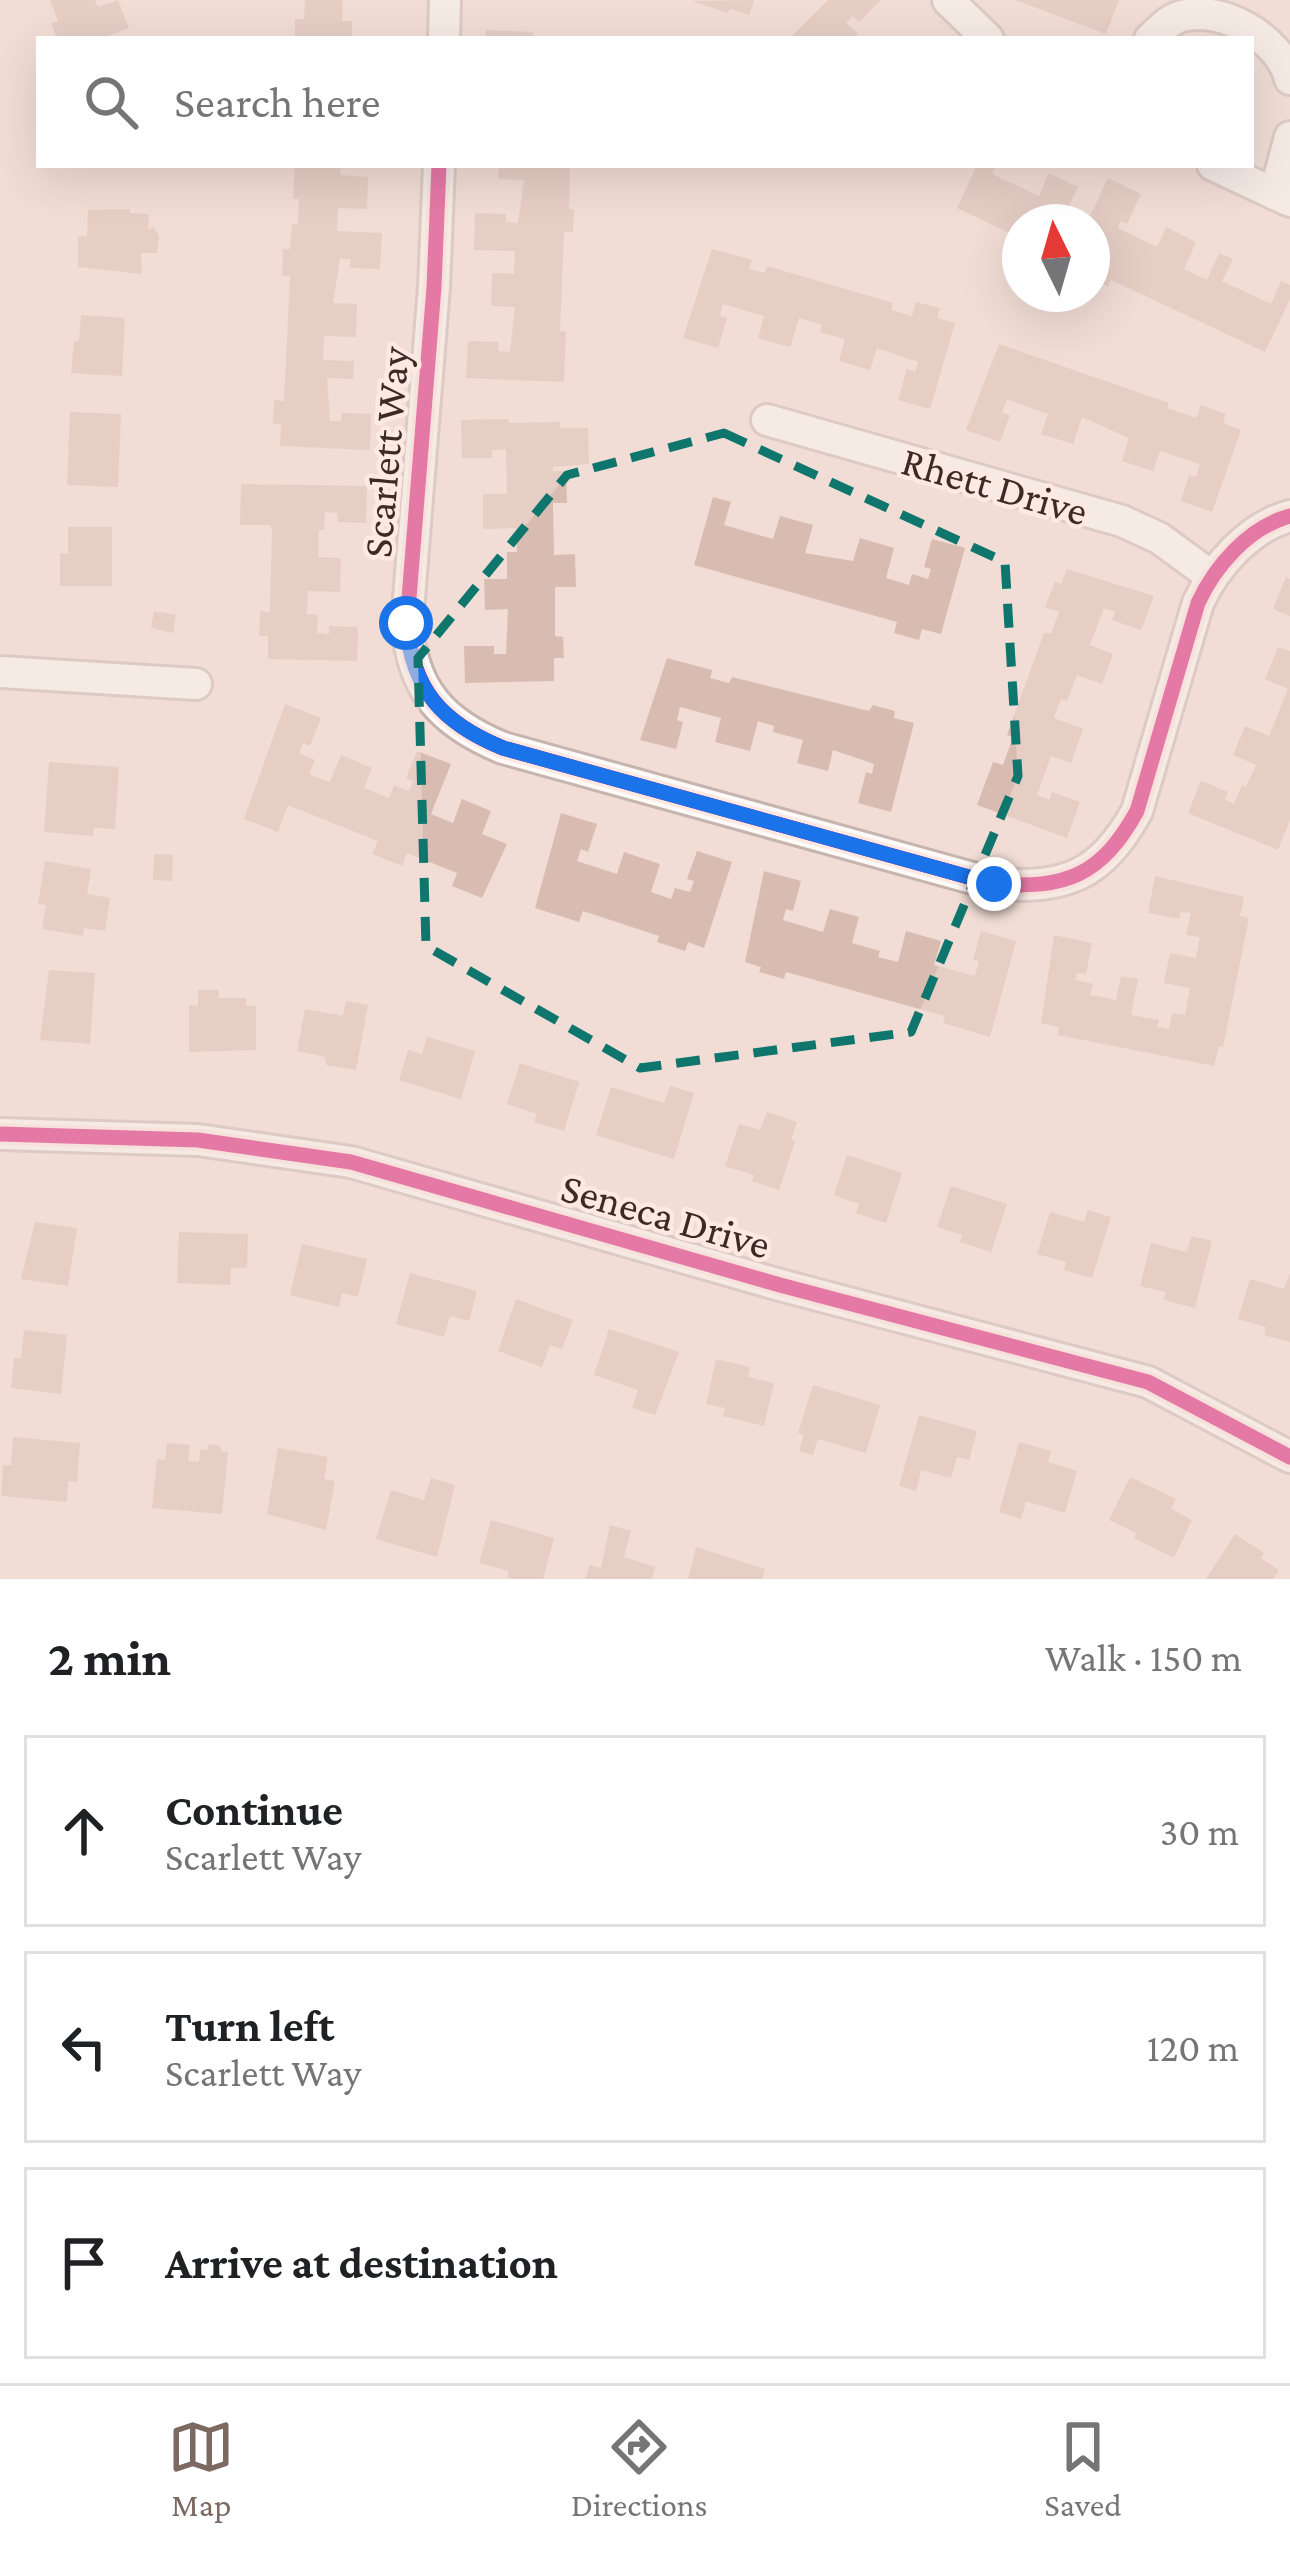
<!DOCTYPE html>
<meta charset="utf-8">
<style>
body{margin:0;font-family:"Crimson Pro",serif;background:#f6f6f6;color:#202124}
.compass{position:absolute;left:1002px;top:204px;width:108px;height:108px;border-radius:50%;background:#fff;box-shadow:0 12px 48px #0002;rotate:355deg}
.stop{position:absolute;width:36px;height:36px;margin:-27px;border:9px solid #1a73e8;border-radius:50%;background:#fff}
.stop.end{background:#1a73e8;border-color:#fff;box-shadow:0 3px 12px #0008}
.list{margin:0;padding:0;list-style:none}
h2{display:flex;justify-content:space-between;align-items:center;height:156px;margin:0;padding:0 48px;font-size:51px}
h2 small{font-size:39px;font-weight:400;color:#757577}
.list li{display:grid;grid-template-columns:78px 1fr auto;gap:36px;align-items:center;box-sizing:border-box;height:192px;margin:0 24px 24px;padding:0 24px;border:3px solid #e0e0e0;border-radius:0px}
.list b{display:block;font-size:45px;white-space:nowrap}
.list p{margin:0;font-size:39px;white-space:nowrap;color:#757577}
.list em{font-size:39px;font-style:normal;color:#757577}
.icon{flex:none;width:66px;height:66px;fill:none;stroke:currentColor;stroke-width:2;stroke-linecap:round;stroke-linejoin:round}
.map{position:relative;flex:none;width:1290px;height:1579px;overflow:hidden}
.search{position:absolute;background:#fff;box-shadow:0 12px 48px #0002;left:36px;right:36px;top:36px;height:132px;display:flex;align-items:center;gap:30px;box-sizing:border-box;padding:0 42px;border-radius:0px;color:#757577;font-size:45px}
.sheet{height:804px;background:#fff}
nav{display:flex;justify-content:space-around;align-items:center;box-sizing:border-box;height:168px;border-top:3px solid #e0e0e0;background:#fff;font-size:33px;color:#757577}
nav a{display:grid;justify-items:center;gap:6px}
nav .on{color:#7b6962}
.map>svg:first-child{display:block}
.building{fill:#d9bcb1}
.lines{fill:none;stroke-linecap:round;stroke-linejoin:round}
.minor-casing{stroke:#c6b4ae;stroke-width:36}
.minor{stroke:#fdfaf9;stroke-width:30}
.cycleway-casing{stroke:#fde9e2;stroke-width:22}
.cycleway{stroke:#d6006c;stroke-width:15}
.route{stroke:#1a73e8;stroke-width:15}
.marked{fill:none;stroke:#0f766e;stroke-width:9;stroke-dasharray:24 15;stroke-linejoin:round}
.labels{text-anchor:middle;stroke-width:9;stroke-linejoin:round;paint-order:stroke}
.street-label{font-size:42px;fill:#3c2a24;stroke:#fde9e2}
</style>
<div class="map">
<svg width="1290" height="1579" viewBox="0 0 1290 1579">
<rect width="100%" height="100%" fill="#f1ddd5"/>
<!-- building -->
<g class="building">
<path d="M 50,0 L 95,0 L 98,7 L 118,0 L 129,28 L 100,39 L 57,39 L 51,23 L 58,21 Z"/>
<path d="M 305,0 L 343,0 L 342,21 L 352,21 L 352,39 L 295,39 L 295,19 L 304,19 Z"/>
<path d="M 754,0 L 749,15 L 730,9 L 728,13 L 691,1 Z"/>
<path d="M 828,0 L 881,0 L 859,22 L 853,16 L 846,23 L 858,34 L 853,39 L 789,39 Z"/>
<path d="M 1015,0 L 1119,0 L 1106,34 Z"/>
<path d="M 486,30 L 533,32 L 533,39 L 485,39 Z"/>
<path d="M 295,165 L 341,165 L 340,175 L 368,177 L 367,209 L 338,208 L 337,231 L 382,233 L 380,269 L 350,268 L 351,259 L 340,259 L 333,303 L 357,304 L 356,337 L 324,336 L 323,360 L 354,361 L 353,379 L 327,378 L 330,421 L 341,421 L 342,413 L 371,414 L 370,450 L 280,446 L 281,424 L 273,424 L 274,400 L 284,401 L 290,276 L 282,276 L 283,249 L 290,249 L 292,224 L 298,224 L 299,199 L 293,199 Z"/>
<path d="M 499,165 L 570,165 L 569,209 L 574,209 L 573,232 L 564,232 L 560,331 L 566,332 L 564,382 L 466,378 L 468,341 L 499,342 L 498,351 L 510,352 L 515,307 L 491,306 L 492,273 L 514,274 L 515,251 L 474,250 L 475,213 L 506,214 L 506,222 L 518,223 L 524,180 L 498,179 Z"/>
<path d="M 977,165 L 996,165 L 992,174 L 1039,196 L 1049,173 L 1078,187 L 1068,208 L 1089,218 L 1108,178 L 1141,194 L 1127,224 L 1121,221 L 1118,228 L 1157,247 L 1166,227 L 1196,242 L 1184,269 L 1207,280 L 1219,253 L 1233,259 L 1222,281 L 1271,304 L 1281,281 L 1290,285 L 1290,299 L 1265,352 L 1111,280 L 1108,287 L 1092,279 L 1092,222 L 1020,222 L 1020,238 L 957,208 Z"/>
<path d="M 130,209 L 130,213 L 149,214 L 148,229 L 154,228 L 159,236 L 157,253 L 141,253 L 142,274 L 78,267 L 78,237 L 87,236 L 88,210 Z"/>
<path d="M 712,249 L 752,260 L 749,269 L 765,273 L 767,266 L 893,303 L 891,310 L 912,316 L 916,302 L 940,308 L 937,318 L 955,323 L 930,409 L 898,400 L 907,369 L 915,372 L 918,362 L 877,348 L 870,370 L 839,361 L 845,339 L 820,332 L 822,325 L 799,318 L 790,347 L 758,338 L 764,316 L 723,304 L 720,316 L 727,318 L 718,348 L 683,338 Z"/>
<path d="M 81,315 L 125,318 L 122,376 L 71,373 L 74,341 L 79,341 Z"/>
<path d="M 999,344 L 1169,403 L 1167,408 L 1196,418 L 1201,405 L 1226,414 L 1223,423 L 1241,430 L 1212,512 L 1181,501 L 1189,475 L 1196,477 L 1200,464 L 1160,451 L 1153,471 L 1122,461 L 1129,438 L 1082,417 L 1073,444 L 1041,434 L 1048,414 L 1007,399 L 1002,413 L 1010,415 L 1000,442 L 966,430 Z"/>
<path d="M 70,412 L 121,414 L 118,487 L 67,485 Z"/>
<path d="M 509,419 L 509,423 L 560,422 L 560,428 L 588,428 L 589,464 L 553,467 L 553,471 L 566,471 L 567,503 L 553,503 L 554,555 L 575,554 L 576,587 L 555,587 L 555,636 L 563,637 L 564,658 L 554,658 L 554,681 L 465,683 L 464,646 L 494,646 L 494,654 L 506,654 L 508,609 L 485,610 L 484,579 L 507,579 L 507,552 L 517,552 L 516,528 L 483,529 L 483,494 L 507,494 L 506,449 L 492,450 L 492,458 L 462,458 L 461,420 Z"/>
<path d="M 241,484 L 367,486 L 366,523 L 338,522 L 337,513 L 325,512 L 324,530 L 319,530 L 318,557 L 341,558 L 340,592 L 308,591 L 307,614 L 318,615 L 317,633 L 329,634 L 329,626 L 358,627 L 357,661 L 268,659 L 268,636 L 259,636 L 260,611 L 270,612 L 272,529 L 270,525 L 240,525 Z"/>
<path d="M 713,497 L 731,502 L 724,525 L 773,539 L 780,516 L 813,525 L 805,553 L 853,561 L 860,538 L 894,548 L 886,578 L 909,585 L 912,574 L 928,579 L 931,569 L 924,567 L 932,539 L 965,548 L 941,634 L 922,629 L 919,640 L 894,633 L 897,622 L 694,565 Z"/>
<path d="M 68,527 L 112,527 L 112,586 L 60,586 L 60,553 L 68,554 Z"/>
<path d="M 1067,569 L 1154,596 L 1141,630 L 1112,620 L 1115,612 L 1104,608 L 1090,645 L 1113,654 L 1102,684 L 1077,675 L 1067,701 L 1061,699 L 1054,718 L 1083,729 L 1071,763 L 1051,756 L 1037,795 L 1049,800 L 1052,792 L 1080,802 L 1067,838 L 977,805 L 993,762 L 1003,765 L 1013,737 L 1007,735 L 1044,633 L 1051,634 L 1059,612 L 1045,607 L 1055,582 L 1061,584 Z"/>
<path d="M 1286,577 L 1290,579 L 1290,616 L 1273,609 Z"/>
<path d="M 154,611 L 176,615 L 173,633 L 151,628 Z"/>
<path d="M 1278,647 L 1290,651 L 1290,820 L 1278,850 L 1188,813 L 1201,781 L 1228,792 L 1225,799 L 1234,804 L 1242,785 L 1246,787 L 1256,765 L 1233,755 L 1245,726 L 1269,736 L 1288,689 L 1265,679 Z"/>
<path d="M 667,658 L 712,670 L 710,678 L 729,683 L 732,677 L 869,711 L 873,705 L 895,711 L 894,718 L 914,723 L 891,812 L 858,803 L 866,772 L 872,774 L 874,764 L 833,750 L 828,771 L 797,763 L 803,740 L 773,732 L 774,726 L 758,721 L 750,751 L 715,742 L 721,718 L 680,707 L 677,720 L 683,722 L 676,749 L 640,740 Z"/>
<path d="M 285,704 L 321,718 L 310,746 L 303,743 L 299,753 L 315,760 L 309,774 L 330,782 L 341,755 L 372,768 L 364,788 L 389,798 L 394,785 L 409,791 L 413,781 L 406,778 L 417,751 L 451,764 L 431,814 L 453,823 L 462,799 L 491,811 L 482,834 L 507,844 L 482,898 L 452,886 L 457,873 L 407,853 L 402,866 L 372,854 L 378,841 L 288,805 L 278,832 L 244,819 Z"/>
<path d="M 49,762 L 119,767 L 115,829 L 94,828 L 93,836 L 44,832 Z"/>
<path d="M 561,813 L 597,824 L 588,852 L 581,849 L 577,861 L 617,874 L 624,852 L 660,864 L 651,892 L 671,899 L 675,888 L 690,892 L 694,881 L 687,879 L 697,851 L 732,862 L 704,948 L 688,942 L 685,951 L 657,942 L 659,936 L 583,911 L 579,922 L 535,908 Z"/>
<path d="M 154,854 L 173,855 L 172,881 L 153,880 Z"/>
<path d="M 45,861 L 91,869 L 87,894 L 110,898 L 105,931 L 84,928 L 83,936 L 42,929 L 46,905 L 38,904 Z"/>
<path d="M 764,871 L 801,881 L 793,911 L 786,909 L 783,920 L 823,932 L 830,909 L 859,917 L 852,943 L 880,951 L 878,957 L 898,962 L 906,931 L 941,941 L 934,965 L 975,976 L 979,961 L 973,960 L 981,931 L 1016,941 L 990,1037 L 943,1023 L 945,1016 L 786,972 L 784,979 L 759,972 L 761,967 L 745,962 Z"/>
<path d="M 1155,876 L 1244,897 L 1240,916 L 1249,918 L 1223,1047 L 1219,1046 L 1214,1066 L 1058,1035 L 1059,1027 L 1041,1023 L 1054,935 L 1092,943 L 1086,974 L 1077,973 L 1075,980 L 1093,984 L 1090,995 L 1116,1000 L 1121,976 L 1138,979 L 1131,1015 L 1159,1020 L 1157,1027 L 1169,1029 L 1172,1013 L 1185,1015 L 1190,988 L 1164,983 L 1170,953 L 1196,958 L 1200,937 L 1186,935 L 1191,913 L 1181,912 L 1179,919 L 1148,913 Z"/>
<path d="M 49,970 L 95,973 L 90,1044 L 40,1040 Z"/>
<path d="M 198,990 L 219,990 L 218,998 L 246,998 L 246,1006 L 256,1006 L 256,1050 L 189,1052 L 189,1005 L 198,1006 Z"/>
<path d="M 346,1001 L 368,1005 L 356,1070 L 326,1065 L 325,1057 L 297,1051 L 305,1009 L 343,1016 Z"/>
<path d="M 427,1037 L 475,1051 L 461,1099 L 399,1080 L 408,1050 L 422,1054 Z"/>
<path d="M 520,1063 L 579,1082 L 564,1131 L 534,1122 L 537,1114 L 507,1104 Z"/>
<path d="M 670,1086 L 694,1093 L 674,1159 L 596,1135 L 611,1087 L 664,1103 Z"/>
<path d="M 767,1112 L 797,1122 L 791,1140 L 795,1141 L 779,1190 L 752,1181 L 754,1175 L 725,1166 L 739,1124 L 760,1130 Z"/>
<path d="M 847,1155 L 902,1173 L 886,1223 L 856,1213 L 859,1204 L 834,1195 Z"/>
<path d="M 951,1186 L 1007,1204 L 991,1252 L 960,1242 L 962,1235 L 937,1227 Z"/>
<path d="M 1088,1210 L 1111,1217 L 1092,1278 L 1064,1270 L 1066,1262 L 1037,1254 L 1050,1212 L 1084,1222 Z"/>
<path d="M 35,1222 L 77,1228 L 68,1286 L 21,1279 Z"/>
<path d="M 179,1232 L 248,1234 L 247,1268 L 231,1268 L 230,1285 L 177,1283 Z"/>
<path d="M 1191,1236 L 1212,1241 L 1195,1308 L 1164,1300 L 1165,1292 L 1140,1286 L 1151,1243 L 1187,1252 Z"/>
<path d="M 302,1244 L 367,1259 L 358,1297 L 342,1293 L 339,1307 L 290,1295 Z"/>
<path d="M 410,1273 L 477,1291 L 469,1321 L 450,1316 L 444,1337 L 396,1324 Z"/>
<path d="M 1290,1273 L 1290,1342 L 1264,1335 L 1266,1327 L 1238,1319 L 1250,1279 L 1284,1289 Z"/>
<path d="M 516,1299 L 573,1320 L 562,1349 L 550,1345 L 542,1367 L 498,1351 Z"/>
<path d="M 609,1329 L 679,1352 L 655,1415 L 632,1408 L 638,1390 L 594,1375 Z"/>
<path d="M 24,1330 L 67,1335 L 61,1394 L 11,1388 L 14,1358 L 21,1358 Z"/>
<path d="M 716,1359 L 750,1367 L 748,1377 L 774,1383 L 764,1426 L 723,1416 L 725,1408 L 706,1404 Z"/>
<path d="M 813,1385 L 880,1405 L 866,1453 L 818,1439 L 813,1455 L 799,1451 L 804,1435 L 798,1433 Z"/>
<path d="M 919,1415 L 977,1431 L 969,1460 L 957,1457 L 951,1478 L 921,1470 L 916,1491 L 899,1486 Z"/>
<path d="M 13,1437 L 80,1443 L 77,1482 L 68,1481 L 67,1502 L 1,1496 L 3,1465 L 11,1465 Z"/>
<path d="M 1019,1442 L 1051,1451 L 1048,1462 L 1077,1471 L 1065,1513 L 1026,1501 L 1021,1519 L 999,1512 Z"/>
<path d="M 167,1443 L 190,1445 L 188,1461 L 199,1462 L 200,1450 L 207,1450 L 208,1444 L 221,1446 L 221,1451 L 228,1452 L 222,1514 L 152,1508 L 157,1459 L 165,1460 Z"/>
<path d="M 278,1448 L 328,1457 L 324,1479 L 335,1481 L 326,1530 L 267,1514 Z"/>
<path d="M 1130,1477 L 1176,1499 L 1171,1509 L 1192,1520 L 1174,1558 L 1134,1538 L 1136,1533 L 1109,1520 Z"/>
<path d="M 431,1478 L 455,1485 L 437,1557 L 376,1539 L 391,1490 L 424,1500 Z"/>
<path d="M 491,1520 L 554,1538 L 543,1579 L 513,1579 L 507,1577 L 509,1571 L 479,1563 Z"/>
<path d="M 610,1525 L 631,1531 L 624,1557 L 655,1567 L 652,1579 L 585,1579 L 590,1565 L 601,1568 Z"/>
<path d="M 1235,1534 L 1264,1553 L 1261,1558 L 1279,1570 L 1273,1579 L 1206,1579 Z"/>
<path d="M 696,1547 L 765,1569 L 762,1579 L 688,1579 Z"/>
</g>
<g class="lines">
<!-- minor casing -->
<g class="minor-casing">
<g id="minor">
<path d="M 948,0 L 988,39"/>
<path d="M 444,39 L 445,0"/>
<path d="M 1150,39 C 1160,30 1169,19 1182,16 C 1222,5 1281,39 1290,79"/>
<path d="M 439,165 L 434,287 L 407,623 C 412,690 442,723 503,748 L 994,884 C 1066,889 1101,876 1137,811 L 1198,603 C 1215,566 1249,527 1290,516"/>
<path d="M 1213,165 L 1290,201"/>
<path d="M 1275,193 L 1290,137"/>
<path d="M 767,420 L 1122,521 L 1159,538 L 1211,576"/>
<path d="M 0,672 L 196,684"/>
<path d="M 0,1134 L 198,1140 L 351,1162 L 780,1285 L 1148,1382 L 1290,1457"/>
</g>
</g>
<!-- minor -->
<use href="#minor" class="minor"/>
<!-- cycleway casing -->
<g class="cycleway-casing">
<g id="cycleway">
<path d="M 439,165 L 434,287 L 407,623 C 412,690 442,723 503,748 L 994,884 C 1066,889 1101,876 1137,811 L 1198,603 C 1215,566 1249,527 1290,516"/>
<path d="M 0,1134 L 198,1140 L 351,1162 L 780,1285 L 1148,1382 L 1290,1457"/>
</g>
</g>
<!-- cycleway -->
<use href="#cycleway" class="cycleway"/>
</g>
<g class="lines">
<!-- route -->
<path class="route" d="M 406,623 C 412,690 442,723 503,748 L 994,884"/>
</g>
<!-- marked area -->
<path d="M0 0H1290V1579H0ZM 724,433 L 1005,562 L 1018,776 L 911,1032 L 640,1068 L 426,946 L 418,658 L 567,475 Z" fill="#f1ddd5" fill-opacity=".55" fill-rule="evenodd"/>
<path class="marked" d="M 724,433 L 1005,562 L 1018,776 L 911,1032 L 640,1068 L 426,946 L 418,658 L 567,475 Z"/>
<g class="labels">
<!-- street labels -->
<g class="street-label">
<text transform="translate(385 452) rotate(-85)" y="15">Scarlett Way</text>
<text transform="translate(995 485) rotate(16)" y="15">Rhett Drive</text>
<text transform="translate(666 1215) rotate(16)" y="15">Seneca Drive</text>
</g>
</g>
</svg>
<svg class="compass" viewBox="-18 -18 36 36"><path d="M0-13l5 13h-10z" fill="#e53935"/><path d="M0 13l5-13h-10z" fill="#757577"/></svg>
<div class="stop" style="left:406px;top:623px"></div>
<div class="stop end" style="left:994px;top:884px"></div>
<div class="search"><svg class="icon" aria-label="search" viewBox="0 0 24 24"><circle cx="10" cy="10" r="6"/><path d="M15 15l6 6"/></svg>Search here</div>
</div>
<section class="sheet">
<h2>2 min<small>Walk · 150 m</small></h2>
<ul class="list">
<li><svg class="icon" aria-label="ahead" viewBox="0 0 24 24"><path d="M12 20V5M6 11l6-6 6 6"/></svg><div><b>Continue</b><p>Scarlett Way</p></div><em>30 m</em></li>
<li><svg class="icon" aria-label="left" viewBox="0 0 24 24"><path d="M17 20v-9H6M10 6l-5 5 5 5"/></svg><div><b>Turn left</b><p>Scarlett Way</p></div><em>120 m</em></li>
<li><svg class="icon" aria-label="arrive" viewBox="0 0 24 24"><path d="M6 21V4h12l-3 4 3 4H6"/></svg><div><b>Arrive at destination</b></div></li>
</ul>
</section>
<nav>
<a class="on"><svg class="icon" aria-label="map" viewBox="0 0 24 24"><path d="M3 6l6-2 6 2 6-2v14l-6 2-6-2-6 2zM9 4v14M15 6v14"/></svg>Map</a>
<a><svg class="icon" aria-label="directions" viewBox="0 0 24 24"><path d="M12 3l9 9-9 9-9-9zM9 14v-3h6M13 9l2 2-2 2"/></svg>Directions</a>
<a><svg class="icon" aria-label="saved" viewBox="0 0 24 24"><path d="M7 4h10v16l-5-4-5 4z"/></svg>Saved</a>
</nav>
